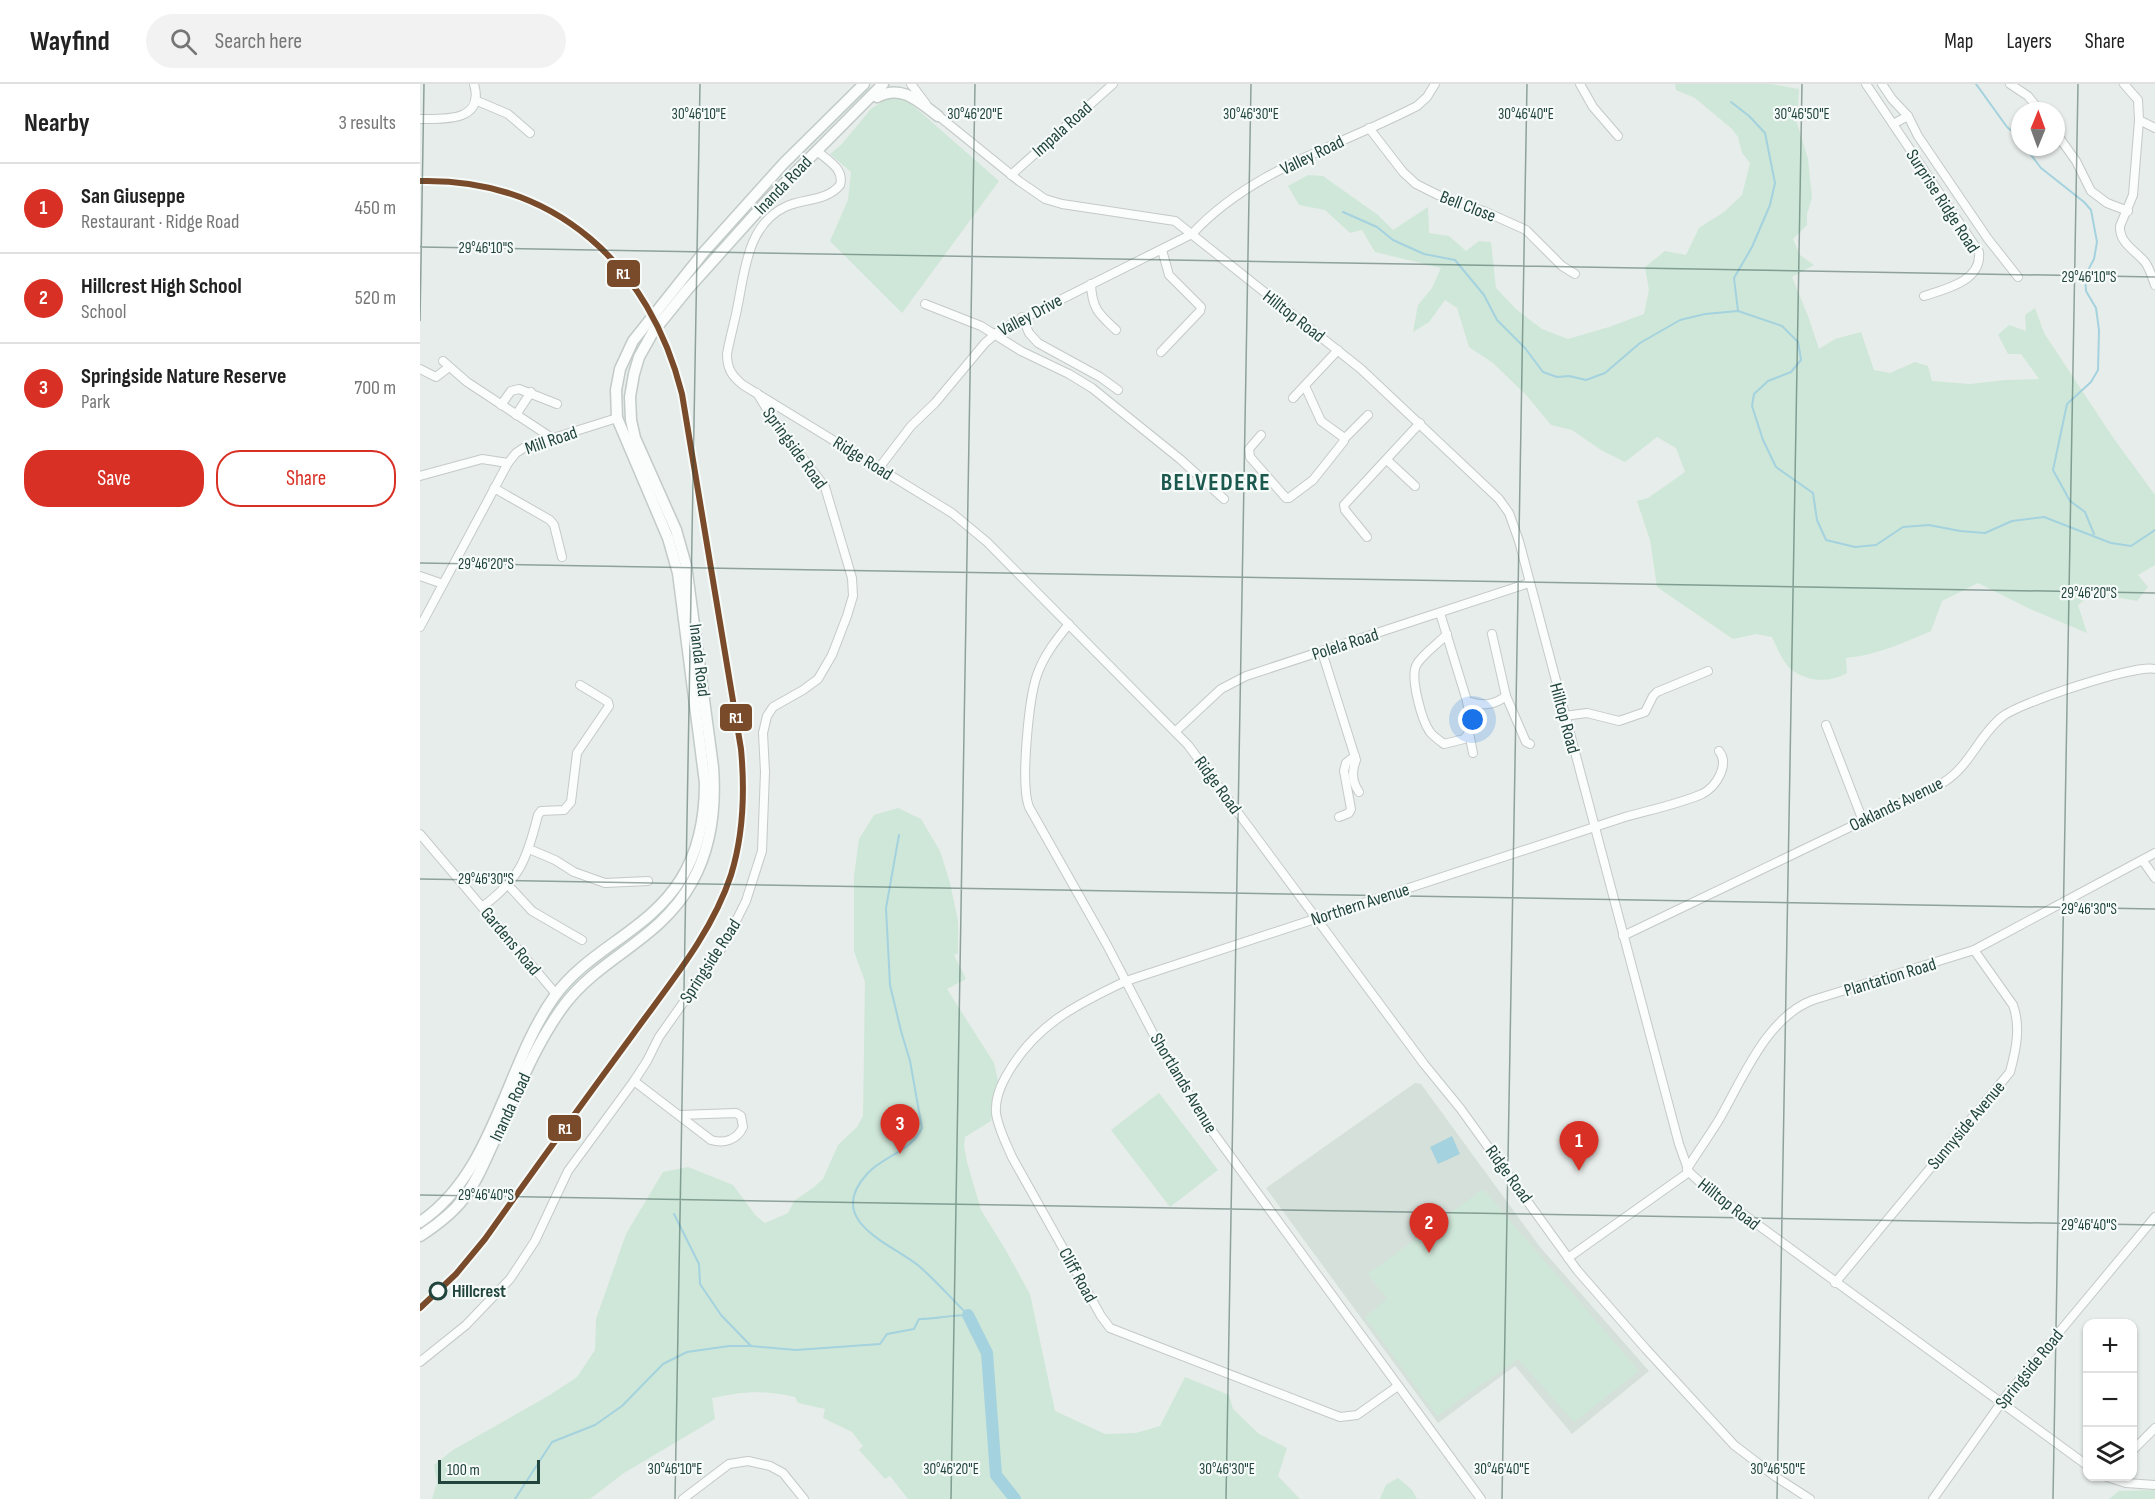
<!DOCTYPE html>
<meta charset="utf-8">
<style>
body{margin:0;font-family:"Sofia Sans Condensed",sans-serif;background:#f2f2f2;color:#222}
.controls{position:absolute;right:18px;bottom:18px;display:grid;overflow:hidden;border-radius:12px;box-shadow:0 2px 4px #0004}
.controls button{width:54px;height:54px;display:grid;place-items:center;padding:0;border:0;border-bottom:2px solid #e0e0e0;background:#fff;color:#222;font:30px sans-serif}
.compass{position:absolute;left:1591px;top:18px;width:54px;height:54px;border-radius:50%;background:#fff;box-shadow:0 2px 4px #0004;rotate:1deg}
.scale{position:absolute;left:18px;bottom:15px;width:102px;box-sizing:border-box;padding-left:6px;border:3px solid #21443d;border-top:0;font-size:16px;line-height:21px;white-space:nowrap;color:#21443d;-webkit-text-stroke:4px #f6fbf9;paint-order:stroke}
.you{position:absolute;left:1053px;top:636px;width:21px;height:21px;margin:-15px;border:4px solid #fff;border-radius:50%;background:#1a73e8;box-shadow:0 0 0 9px #1a73e833}
.badge{display:grid;place-items:center;width:39px;height:39px;border-radius:50%;background:#d93025;color:#fff;font-size:20px;font-weight:700}
.pin{position:absolute;translate:-50% -50px;filter:drop-shadow(0 2px 3px #0008)}
.pin::after{content:'';position:absolute;top:32px;width:21px;height:18px;background:inherit;clip-path:polygon(0 0,100% 0,50% 100%)}
.list{margin:0;padding:0;list-style:none}
h2{display:flex;justify-content:space-between;align-items:center;height:78px;margin:0;padding:0 24px;font-size:26px}
h2 small{font-size:20px;font-weight:400;color:#767676}
.list li{display:grid;grid-template-columns:39px 1fr auto;gap:18px;align-items:center;box-sizing:border-box;height:90px;padding:0 24px;border-top:2px solid #e0e0e0}
.list b{display:block;font-size:22px;white-space:nowrap}
.list p{margin:0;font-size:20px;white-space:nowrap;color:#767676}
.list em{font-size:20px;font-style:normal;color:#767676}
.actions{display:flex;gap:12px;padding:18px 24px}
.actions a{flex:1;padding:14px 0;border:2px solid #d93025;border-radius:24px;text-align:center;font-size:21px;color:#d93025}
.actions .main{background:#d93025;color:#fff}
.icon{flex:none;width:33px;height:33px;fill:none;stroke:currentColor;stroke-width:2;stroke-linecap:round;stroke-linejoin:round}
.map{position:relative;flex:none;width:1735px;height:1415px;overflow:hidden}
header{display:flex;align-items:center;gap:36px;box-sizing:border-box;height:84px;padding:0 30px;background:#fff;border-bottom:2px solid #e0e0e0}
header strong{font-size:28px}
nav{display:flex;gap:33px;margin-inline-start:auto;font-size:21px}
.search{width:420px;height:54px;background:#f2f2f2;display:flex;align-items:center;gap:15px;box-sizing:border-box;padding:0 21px;border-radius:33px;color:#767676;font-size:22px}
main{display:flex}
aside{flex:1;background:#fff}
.map>svg:first-child{display:block}
.built{fill:#d5e0db}
.green{fill:#cfe7d8}
.water{fill:#a4d2de}
.lines{fill:none;stroke-linecap:round;stroke-linejoin:round}
.stream{stroke:#a4d2de;stroke-width:2}
.river{stroke:#a4d2de;stroke-width:12}
.street-casing{stroke:#c4cac7;stroke-width:10}
.secondary-casing{stroke:#c2cbc8;stroke-width:13}
.street{stroke:#fbfcfc;stroke-width:8}
.secondary{stroke:#fbfcfc;stroke-width:10}
.rail-1-casing{stroke:#f6fbf9;stroke-width:10}
.rail-1{stroke:#7a4b2a;stroke-width:6}
.ticks{fill:none;stroke:#21443d;stroke-width:1.5;stroke-opacity:0.45}
.stop-dot{fill:#f6fbf9;stroke:#21443d;stroke-width:3}
.labels{text-anchor:middle;stroke-width:4.5;stroke-linejoin:round;paint-order:stroke}
.street-label{font-size:18px;fill:#21443d;stroke:#f6fbf9}
.stop-label{font-size:18px;font-weight:bold;fill:#21443d;stroke:#f6fbf9;text-anchor:start}
.district-label{font-size:24px;font-weight:bold;letter-spacing:1.5px;fill:#1b584e;stroke:#f6fbf9}
.ticks-label{font-size:15px;text-anchor:middle;fill:#21443d;stroke:#f6fbf9;stroke-width:4.5;stroke-linejoin:round;paint-order:stroke}
.line-badge{stroke:#f6fbf9;stroke-width:2}
.badge-label{font-size:16px;text-anchor:middle;font-weight:bold;fill:#fff}
</style>
<header>
<strong>Wayfind</strong>
<div class="search"><svg class="icon" aria-label="search" viewBox="0 0 24 24"><circle cx="10" cy="10" r="6"/><path d="M15 15l6 6"/></svg>Search here</div>
<nav><a>Map</a><a>Layers</a><a>Share</a></nav>
</header>
<main>
<aside>
<h2>Nearby<small>3 results</small></h2>
<ul class="list">
<li><span class="badge">1</span><div><b>San Giuseppe</b><p>Restaurant · Ridge Road</p></div><em>450 m</em></li>
<li><span class="badge">2</span><div><b>Hillcrest High School</b><p>School</p></div><em>520 m</em></li>
<li><span class="badge">3</span><div><b>Springside Nature Reserve</b><p>Park</p></div><em>700 m</em></li>
</ul>
<div class="actions"><a class="main">Save</a><a>Share</a></div>
</aside>
<div class="map">
<svg width="1735" height="1415" viewBox="0 0 1735 1415">
<rect width="100%" height="100%" fill="#e7edea"/>
<!-- built -->
<path class="built" d="M 995,999 L 1001,1000 L 1120,1163 L 1229,1287 L 1152,1350 L 1095,1282 L 1018,1339 L 846,1104 Z"/>
<!-- green -->
<g class="green">
<path d="M 1255,0 L 1351,0 L 1379,5 L 1377,39 L 1388,75 L 1392,114 L 1387,130 L 1387,141 L 1373,155 L 1380,171 L 1394,181 L 1372,193 L 1388,232 L 1399,265 L 1415,255 L 1441,248 L 1454,286 L 1470,289 L 1495,278 L 1508,282 L 1512,297 L 1549,300 L 1586,296 L 1619,295 L 1601,270 L 1588,270 L 1578,251 L 1589,241 L 1606,247 L 1605,231 L 1615,224 L 1624,249 L 1694,355 L 1735,411 L 1735,481 L 1718,491 L 1728,503 L 1717,517 L 1673,509 L 1658,521 L 1667,549 L 1610,525 L 1558,499 L 1522,517 L 1511,547 C 1483,559 1457,571 1426,574 L 1427,589 C 1410,599 1388,598 1372,586 C 1363,579 1357,563 1352,553 L 1336,550 L 1313,555 L 1237,503 L 1230,456 L 1217,417 L 1228,414 L 1265,388 L 1256,364 L 1237,353 L 1205,378 L 1181,366 L 1152,346 L 1131,341 L 1107,312 L 1073,279 L 1049,263 L 1037,224 L 1025,216 L 1009,238 L 993,248 L 998,221 L 1012,204 L 1021,184 L 955,168 L 942,146 L 930,149 L 905,126 L 879,121 L 868,102 L 888,91 L 903,92 L 958,131 L 973,146 L 1008,123 L 1009,149 L 1029,152 L 1046,167 L 1059,157 L 1071,158 L 1076,204 L 1096,225 L 1122,245 L 1148,255 L 1189,243 L 1224,230 L 1229,206 L 1225,183 L 1245,167 L 1266,171 L 1279,144 L 1304,128 L 1322,111 L 1330,79 L 1322,69 L 1318,53 L 1312,45 L 1275,14 L 1256,6 Z"/>
<path d="M 470,12 L 482,12 L 579,97 L 482,229 L 410,157 L 428,116 L 431,88 L 410,70 L 421,61 L 451,25 Z"/>
<path d="M 478,724 L 501,735 L 520,767 L 530,799 L 538,837 L 538,869 L 534,871 L 546,895 L 527,905 L 574,979 L 578,997 L 571,1037 L 545,1053 L 544,1062 L 547,1078 L 561,1126 L 585,1165 L 610,1210 L 635,1327 L 685,1350 L 716,1349 L 740,1342 L 765,1293 L 809,1311 L 813,1325 L 839,1350 L 867,1364 L 858,1392 L 880,1415 L 488,1415 L 470,1392 L 465,1395 L 439,1366 L 443,1362 L 432,1348 L 403,1334 L 405,1325 L 378,1319 L 375,1313 C 340,1306 327,1307 292,1314 L 295,1335 L 204,1389 L 170,1415 L 12,1415 L 17,1399 L 14,1381 L 33,1366 L 130,1311 L 157,1293 L 175,1266 L 176,1235 L 206,1150 L 243,1088 L 268,1083 L 313,1101 L 336,1132 L 345,1139 L 368,1129 L 374,1117 L 394,1103 L 403,1095 L 418,1061 L 437,1043 L 443,1032 L 445,898 L 434,867 L 434,792 L 439,755 L 454,731 Z"/>
<path d="M 739,1009 L 798,1086 L 750,1123 L 691,1046 Z"/>
<path d="M 1063,1105 L 1219,1287 L 1154,1338 L 1098,1275 L 1017,1332 L 945,1233 L 967,1215 L 948,1190 Z"/>
<path d="M 978,1394 L 992,1406 L 997,1415 L 960,1415 L 966,1401 Z"/>
<path d="M 1735,1406 L 1735,1415 L 1689,1415 L 1699,1407 Z"/>
</g>
<!-- water -->
<path class="water" d="M 1032,1052 L 1040,1070 L 1018,1080 L 1010,1063 Z"/>
<g class="lines">
<!-- stream -->
<g class="stream">
<path d="M 1556,0 L 1587,43 L 1600,54"/>
<path d="M 1311,18 L 1329,32 L 1345,49 L 1355,99 L 1350,121 L 1332,163 L 1314,194 L 1318,227"/>
<path d="M 1605,63 L 1621,84 L 1664,118 L 1671,126 L 1677,158 L 1674,175 L 1665,192 L 1666,207 L 1676,224 L 1679,246 L 1678,286 L 1671,298 L 1647,320 L 1633,386 L 1650,417 L 1665,428 L 1674,450"/>
<path d="M 923,128 L 957,143 L 973,156 L 1004,170 L 1035,176 L 1064,211 L 1077,236 L 1105,264 L 1123,288 L 1137,293 L 1149,292 L 1166,296 L 1185,289 L 1220,259 L 1260,236 L 1285,230 L 1318,227 L 1362,242 L 1378,258 L 1381,276 L 1371,288 L 1348,297 L 1334,310 L 1332,322 L 1343,356 L 1356,383 L 1393,409 L 1397,436 L 1406,456 L 1435,463 L 1456,461 L 1483,443 L 1509,441 L 1540,447 L 1565,449 L 1592,437 L 1624,433 L 1691,459 L 1711,462 L 1735,446"/>
<path d="M 479,751 L 466,824 L 470,901 L 481,947 L 490,977 L 502,1044 C 491,1068 463,1072 447,1090 C 404,1137 470,1159 499,1182 C 516,1197 532,1215 548,1231"/>
<path d="M 254,1130 L 279,1180 L 280,1200 L 301,1231 L 331,1262"/>
<path d="M 95,1415 L 132,1358 L 175,1341 L 202,1322 L 243,1280 L 267,1268 L 309,1262 L 331,1262 L 376,1266 L 460,1260 L 467,1250 L 494,1245 L 499,1235 C 516,1235 531,1231 548,1231"/>
</g>
<!-- river -->
<path class="river" d="M 548,1231 L 567,1269 L 576,1391 L 595,1415"/>
<!-- street casing -->
<g class="street-casing">
<g id="street">
<path d="M 491,0 L 506,20"/>
<path d="M 1160,0 L 1173,23 L 1198,52"/>
<path d="M 1446,0 L 1559,168 C 1562,197 1526,205 1504,212"/>
<path d="M 1462,0 L 1472,15 L 1488,32 L 1473,40"/>
<path d="M 1590,0 L 1608,12 L 1620,27"/>
<path d="M 1704,0 L 1718,16 L 1719,36 L 1735,44"/>
<path d="M 55,16 L 88,30 L 110,49"/>
<path d="M 515,29 L 599,97 L 625,115 L 642,120 L 755,137 L 941,285 L 1079,415 L 1089,429 L 1099,457 L 1259,1060 L 1269,1088 L 1282,1100 L 1668,1382"/>
<path d="M 1488,32 L 1498,52 L 1568,155 L 1598,193"/>
<path d="M 0,35 C 24,35 65,38 54,0"/>
<path d="M 1719,36 L 1713,111 L 1700,142 C 1699,159 1715,166 1725,178 C 1730,185 1732,193 1735,201"/>
<path d="M 949,44 L 983,88 L 996,100 L 1018,111 L 1066,128 L 1106,146 L 1142,182 L 1155,190"/>
<path d="M 1636,49 L 1656,77 L 1671,107 L 1687,119 L 1708,127"/>
<path d="M 397,67 C 407,76 425,85 420,101 C 406,118 383,114 365,123 C 328,141 325,185 318,220 C 315,237 310,253 307,270 C 307,285 312,292 323,301 L 532,429 L 567,458 L 768,661 L 1004,980 L 1040,1024 L 1157,1186 L 1225,1264 L 1314,1361 L 1356,1393 L 1390,1415"/>
<path d="M 591,91 L 693,0"/>
<path d="M 671,200 C 672,225 679,230 696,246"/>
<path d="M 505,220 L 561,242 L 601,267 L 649,290 L 672,304 L 760,375 L 804,415"/>
<path d="M 602,233 L 609,249 L 618,259 L 680,293 L 698,306"/>
<path d="M 741,268 L 780,227 L 781,223 L 749,191 L 742,166"/>
<path d="M 23,277 L 47,298 L 132,354"/>
<path d="M 0,285 L 16,293 L 29,283"/>
<path d="M 873,314 L 918,266"/>
<path d="M 81,321 L 91,307 L 99,305 L 137,320"/>
<path d="M 96,331 L 111,308"/>
<path d="M 841,351 L 829,365 L 830,373 L 866,414 L 869,414 L 893,396 L 924,357 L 923,353 L 901,337 L 885,302"/>
<path d="M 924,355 L 948,331"/>
<path d="M 967,376 L 995,402"/>
<path d="M 459,384 L 491,342 L 515,319 L 565,259 L 580,246 L 772,150 C 832,85 920,62 997,22 L 1007,13 L 1015,0"/>
<path d="M 0,392 L 62,375 L 88,379 L 96,369 L 105,363 L 197,334"/>
<path d="M 74,404 L 130,436 L 134,441 L 142,473"/>
<path d="M 947,453 L 925,426 L 924,421 L 1000,339"/>
<path d="M 0,492 L 23,500"/>
<path d="M 1020,529 L 1047,617 C 1062,622 1073,622 1086,612 L 1072,550"/>
<path d="M 649,540 C 636,556 624,571 617,591 C 609,614 600,700 609,723 L 687,861 L 738,959 L 787,1040 L 1061,1415"/>
<path d="M 0,543 L 88,379"/>
<path d="M 1027,550 C 1019,559 1003,570 997,580 C 989,592 1002,637 1010,648 C 1014,653 1019,656 1024,660 L 1044,655 L 1052,645 L 1047,617"/>
<path d="M 902,568 L 936,676 C 931,688 932,698 939,708"/>
<path d="M 1086,612 L 1106,658 L 1110,660"/>
<path d="M 1144,632 L 1167,629 L 1199,637 L 1225,628 L 1233,612 L 1237,608 L 1288,587"/>
<path d="M 1406,641 L 1443,737"/>
<path d="M 756,647 L 801,605 L 826,592 L 1109,499"/>
<path d="M 1049,649 L 1053,669"/>
<path d="M 919,733 L 929,729 L 931,725 L 924,687 L 926,679 L 935,672"/>
<path d="M 0,750 L 136,910"/>
<path d="M 109,765 L 135,776 L 154,788 L 185,799 L 228,797"/>
<path d="M 1723,777 L 1735,794"/>
<path d="M 88,801 L 112,827 L 162,856"/>
<path d="M 62,823 C 100,795 107,775 118,731 L 121,727 L 144,726 L 151,718 L 157,669 L 189,622 L 188,618 L 160,601"/>
<path d="M 1203,852 L 1524,698 C 1550,682 1559,651 1582,633 C 1598,619 1716,580 1735,585"/>
<path d="M 214,997 L 291,1056 C 304,1060 317,1056 323,1043 L 321,1032 L 316,1029 L 259,1031"/>
<path d="M 1267,1085 C 1278,1067 1290,1051 1300,1034 C 1323,994 1347,933 1393,916 L 1554,866 L 1735,769"/>
<path d="M 1148,1174 L 1269,1088"/>
<path d="M 1415,1199 L 1590,988 C 1596,966 1601,943 1593,921 L 1554,866"/>
<path d="M 0,1278 L 46,1241 L 90,1195 L 115,1157 L 148,1087 L 214,997 L 227,977 L 239,953 L 304,861 L 326,817 L 342,767 L 345,688 L 343,649 L 347,632 L 353,623 L 383,606 L 398,595 L 412,571 L 427,532 L 433,512 L 432,494 L 405,403 L 353,335 L 337,309"/>
<path d="M 978,1302 L 937,1331 L 920,1333 L 690,1244 L 681,1232 L 592,1073 C 586,1059 578,1044 576,1029 C 575,1016 579,1005 585,994 C 613,942 655,921 706,897 L 1205,733 C 1230,726 1259,720 1282,710 C 1296,703 1310,681 1299,667"/>
<path d="M 1712,1367 L 1735,1344"/>
<path d="M 1684,1392 L 1706,1399 L 1735,1401"/>
<path d="M 263,1415 L 309,1380 L 328,1377 L 350,1382 L 363,1389 L 384,1415"/>
<path d="M 1513,1415 L 1586,1312 L 1735,1133"/>
</g>
</g>
<!-- secondary casing -->
<g class="secondary-casing">
<g id="secondary">
<path d="M 457,13 C 482,0 498,17 518,32"/>
<path d="M 0,1138 C 74,1089 85,982 134,913 C 168,865 229,847 261,795 C 279,766 285,733 285,699 L 258,489 L 248,454 L 197,334 L 196,306 L 200,285 L 213,257 L 284,168 L 364,79 L 444,0"/>
<path d="M 0,1152 C 17,1141 32,1130 44,1114 C 58,1096 66,1074 76,1053 C 97,1008 115,960 145,920 C 182,872 240,856 272,798 C 292,762 296,723 293,683 L 266,481 L 256,446 L 215,354 L 211,336 L 210,313 L 214,290 L 219,273 L 233,248 L 267,206 L 344,120 L 463,0"/>
</g>
</g>
<!-- street -->
<use href="#street" class="street"/>
<!-- secondary -->
<use href="#secondary" class="secondary"/>
<!-- rail-1 casing -->
<g class="rail-1-casing">
<path id="rail-1" d="M 0,97 C 136,94 230,182 262,310 L 321,665 C 325,708 324,749 311,791 C 292,849 250,899 214,949 C 164,1017 114,1086 65,1155 L 36,1190 L 0,1224"/>
</g>
<!-- rail-1 -->
<use href="#rail-1" class="rail-1"/>
</g>
<!-- ticks -->
<path class="ticks" d="M 0,163 L 1735,193M 0,237 L 4,0M 0,479 L 1735,509M 0,795 L 1735,825M 0,1111 L 1735,1141M 255,1415 L 280,0M 531,1415 L 555,0M 806,1415 L 831,0M 1082,1415 L 1107,0M 1357,1415 L 1382,0M 1633,1415 L 1658,0"/>
<!-- markers -->
<circle class="stop-dot" cx="18" cy="1207" r="8"/>
<g class="labels">
<!-- street labels -->
<g class="street-label">
<text transform="translate(642 45) rotate(-42)" y="6">Impala Road</text>
<text transform="translate(892 71) rotate(-26)" y="6">Valley Road</text>
<text transform="translate(363 101) rotate(-46)" y="6">Inanda Road</text>
<text transform="translate(1523 117) rotate(57)" y="6">Surprise Ridge Road</text>
<text transform="translate(1048 122) rotate(21)" y="6">Bell Close</text>
<text transform="translate(610 231) rotate(-28)" y="6">Valley Drive</text>
<text transform="translate(874 232) rotate(38)" y="6">Hilltop Road</text>
<text transform="translate(131 356) rotate(-19)" y="6">Mill Road</text>
<text transform="translate(375 364) rotate(54)" y="6">Springside Road</text>
<text transform="translate(443 374) rotate(32)" y="6">Ridge Road</text>
<text transform="translate(925 560) rotate(-18)" y="6">Polela Road</text>
<text transform="translate(280 576) rotate(83)" y="6">Inanda Road</text>
<text transform="translate(1145 634) rotate(75)" y="6">Hilltop Road</text>
<text transform="translate(798 701) rotate(54)" y="6">Ridge Road</text>
<text transform="translate(1476 720) rotate(-26)" y="6">Oaklands Avenue</text>
<text transform="translate(940 820) rotate(-18)" y="6">Northern Avenue</text>
<text transform="translate(91 857) rotate(50)" y="6">Gardens Road</text>
<text transform="translate(290 877) rotate(-57)" y="6">Springside Road</text>
<text transform="translate(1470 893) rotate(-17)" y="6">Plantation Road</text>
<text transform="translate(764 999) rotate(59)" y="6">Shortlands Avenue</text>
<text transform="translate(90 1023) rotate(-65)" y="6">Inanda Road</text>
<text transform="translate(1546 1041) rotate(-50)" y="6">Sunnyside Avenue</text>
<text transform="translate(1089 1090) rotate(54)" y="6">Ridge Road</text>
<text transform="translate(1309 1120) rotate(38)" y="6">Hilltop Road</text>
<text transform="translate(658 1191) rotate(61)" y="6">Cliff Road</text>
<text transform="translate(1609 1285) rotate(-51)" y="6">Springside Road</text>
</g>
<!-- stop labels -->
<g class="stop-label">
<text x="32" y="1213">Hillcrest</text>
</g>
<!-- district labels -->
<g class="district-label">
<text x="796" y="406">BELVEDERE</text>
</g>
</g>
<g class="ticks-label">
<text x="279" y="35">30°46'10"E</text>
<text x="555" y="35">30°46'20"E</text>
<text x="831" y="35">30°46'30"E</text>
<text x="1106" y="35">30°46'40"E</text>
<text x="1382" y="35">30°46'50"E</text>
<text x="66" y="169">29°46'10"S</text>
<text x="1669" y="198">29°46'10"S</text>
<text x="66" y="485">29°46'20"S</text>
<text x="1669" y="514">29°46'20"S</text>
<text x="66" y="800">29°46'30"S</text>
<text x="1669" y="830">29°46'30"S</text>
<text x="66" y="1116">29°46'40"S</text>
<text x="1669" y="1146">29°46'40"S</text>
<text x="255" y="1390">30°46'10"E</text>
<text x="531" y="1390">30°46'20"E</text>
<text x="807" y="1390">30°46'30"E</text>
<text x="1082" y="1390">30°46'40"E</text>
<text x="1358" y="1390">30°46'50"E</text>
</g>
<g class="line-badge">
<rect x="186" y="175" width="35" height="29" rx="6" fill="#7a4b2a"/>
<rect x="299" y="619" width="34" height="29" rx="6" fill="#7a4b2a"/>
<rect x="127" y="1030" width="35" height="28" rx="6" fill="#7a4b2a"/>
</g>
<g class="badge-label">
<text x="203" y="195">R1</text>
<text x="316" y="639">R1</text>
<text x="145" y="1050">R1</text>
</g>
</svg>
<div class="controls">
<button>+</button>
<button>−</button>
<button><svg class="icon" aria-label="layers" viewBox="0 0 24 24"><path d="M12 4l9 5-9 5-9-5zM3 14l9 5 9-5"/></svg></button>
</div>
<svg class="compass" viewBox="-18 -18 36 36"><path d="M0-13l5 13h-10z" fill="#e53935"/><path d="M0 13l5-13h-10z" fill="#767676"/></svg>
<div class="scale">100 m</div>
<div class="you"></div>
<div class="pin badge" style="left:1159px;top:1087px">1</div>
<div class="pin badge" style="left:1009px;top:1169px">2</div>
<div class="pin badge" style="left:480px;top:1070px">3</div>
</div>
</main>
